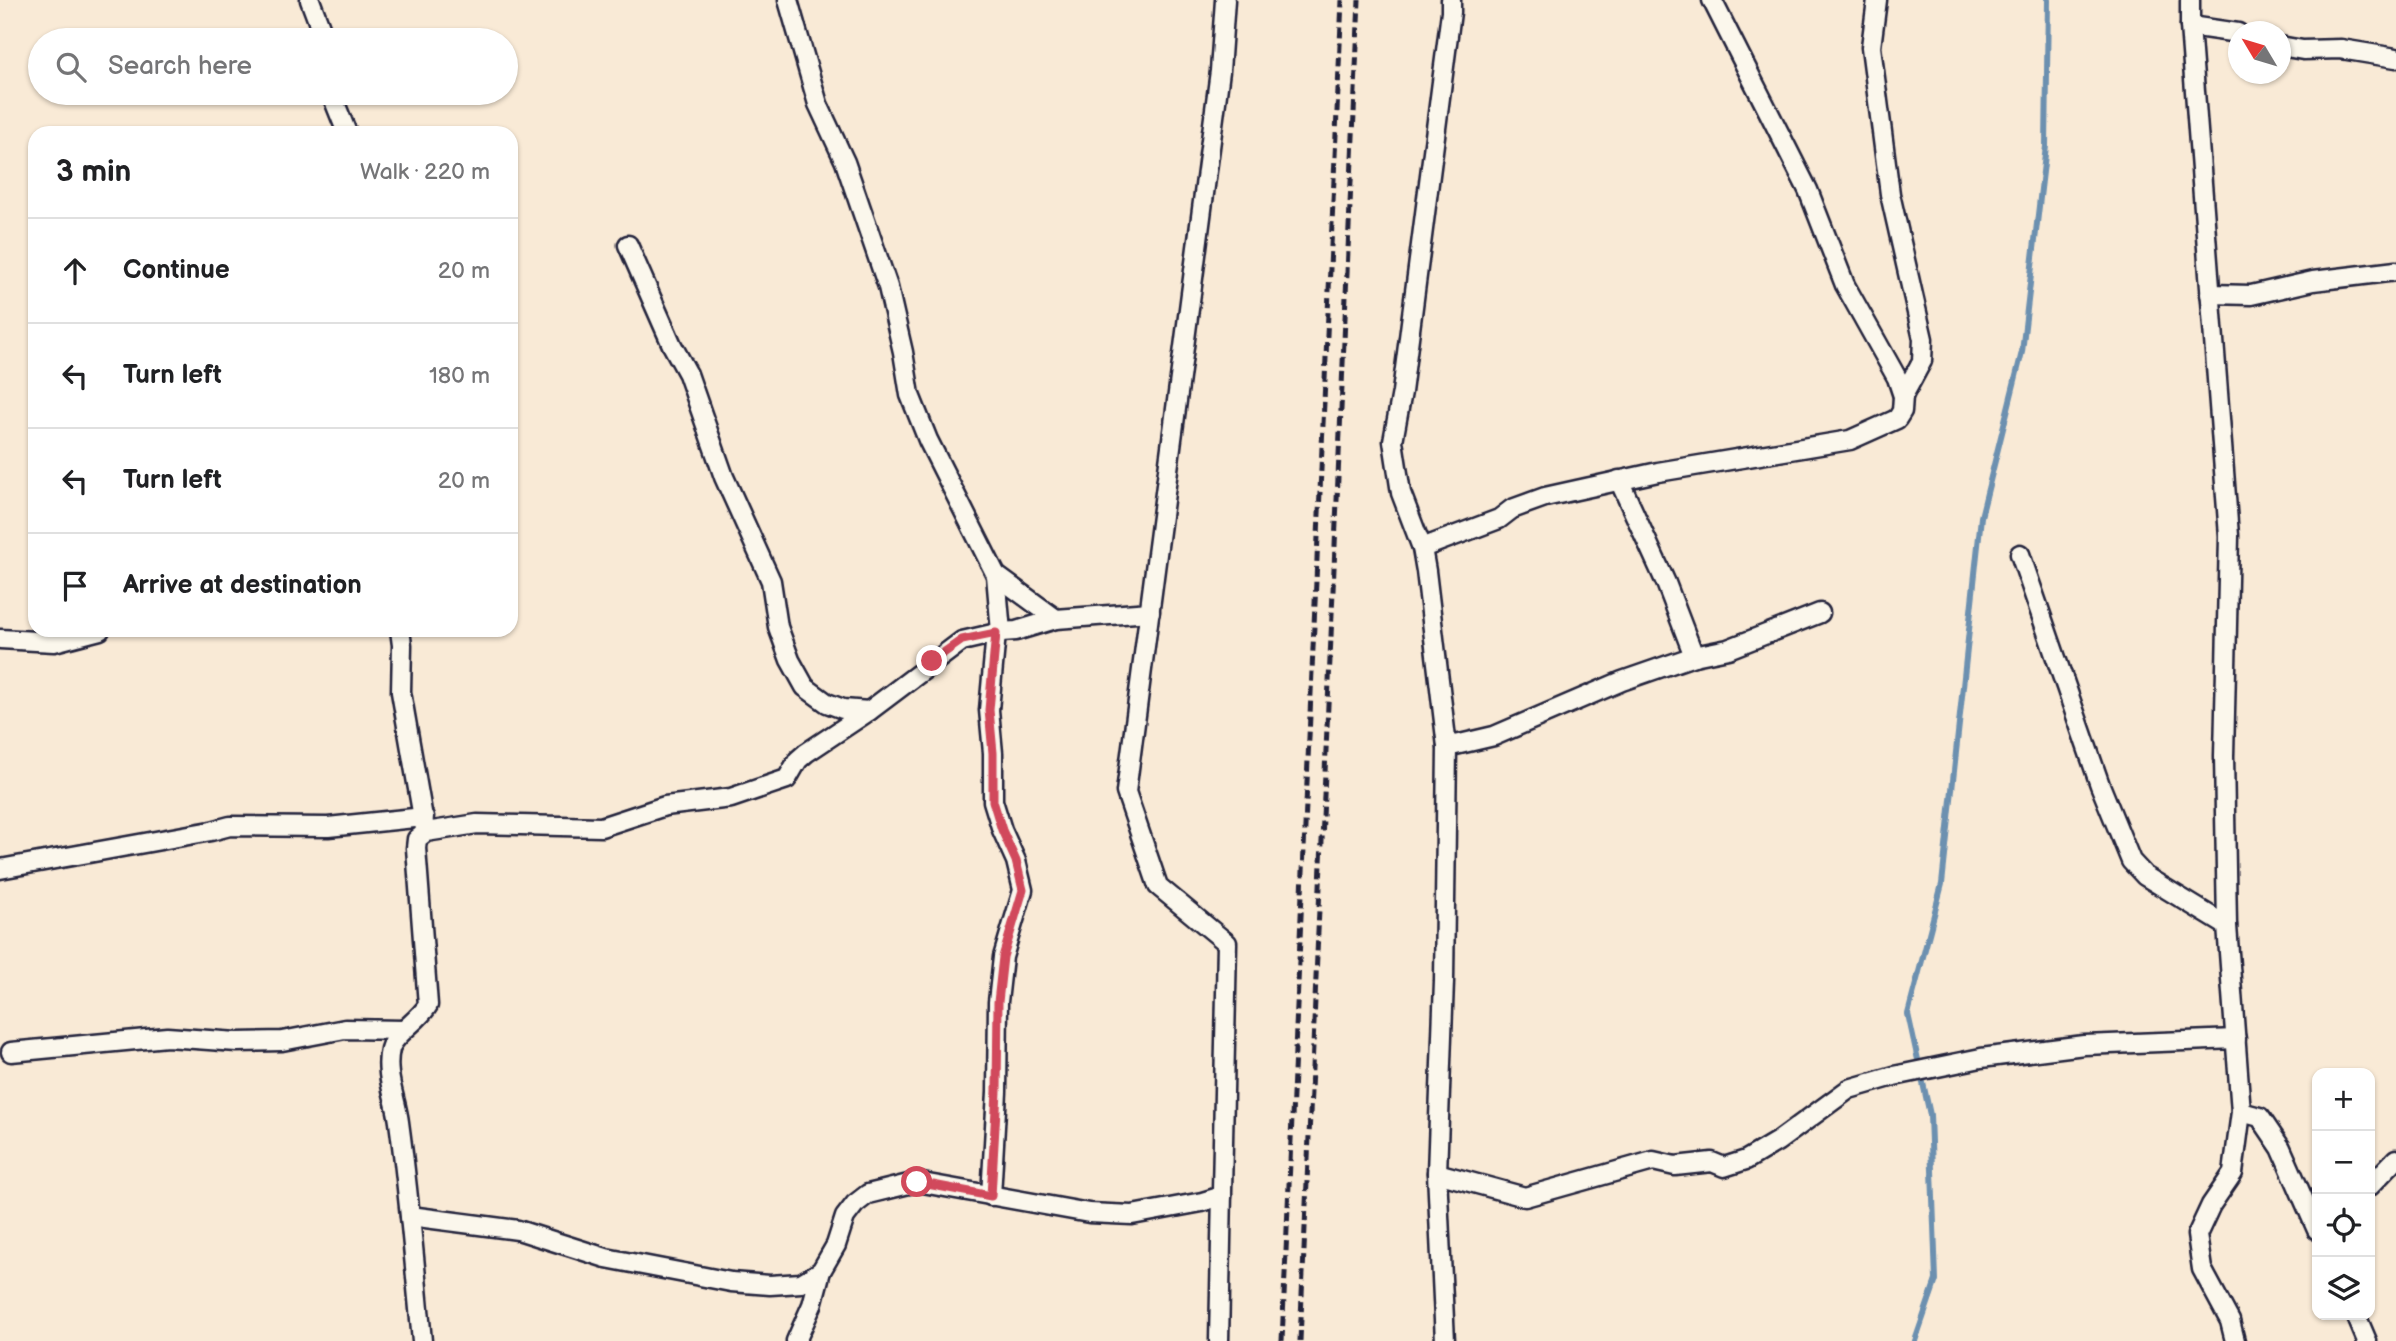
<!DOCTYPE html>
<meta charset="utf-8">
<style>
body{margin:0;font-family:"Balsamiq Sans",sans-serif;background:#f2f2f2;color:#202124}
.controls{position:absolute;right:21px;bottom:21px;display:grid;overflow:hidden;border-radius:14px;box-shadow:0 2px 5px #0004}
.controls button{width:63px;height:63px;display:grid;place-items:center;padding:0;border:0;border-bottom:2px solid #e0e0e0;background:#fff;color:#202124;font:35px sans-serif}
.compass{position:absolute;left:2228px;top:21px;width:63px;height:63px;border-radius:50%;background:#fff;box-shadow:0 2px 5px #0004;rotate:308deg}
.stop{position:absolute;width:21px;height:21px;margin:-16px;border:5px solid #d1495b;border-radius:50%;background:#fff}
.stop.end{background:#d1495b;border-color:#fff;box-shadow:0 2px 7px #0008}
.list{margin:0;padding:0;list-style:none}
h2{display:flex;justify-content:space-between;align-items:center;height:91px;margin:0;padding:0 28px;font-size:30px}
h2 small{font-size:23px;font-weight:400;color:#757577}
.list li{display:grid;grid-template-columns:46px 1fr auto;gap:21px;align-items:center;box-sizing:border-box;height:105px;padding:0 28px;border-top:2px solid #e0e0e0}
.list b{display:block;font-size:26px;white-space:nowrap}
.list em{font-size:23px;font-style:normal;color:#757577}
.icon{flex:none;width:38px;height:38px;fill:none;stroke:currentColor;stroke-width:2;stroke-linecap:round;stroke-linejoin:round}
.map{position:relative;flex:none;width:2396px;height:1341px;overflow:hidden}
.search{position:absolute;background:#fff;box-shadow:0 2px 5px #0004;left:28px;top:28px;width:490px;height:77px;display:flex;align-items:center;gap:18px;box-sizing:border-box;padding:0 24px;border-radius:38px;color:#757577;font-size:26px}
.panel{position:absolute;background:#fff;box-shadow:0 2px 5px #0004;left:28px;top:126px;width:490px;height:511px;border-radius:21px}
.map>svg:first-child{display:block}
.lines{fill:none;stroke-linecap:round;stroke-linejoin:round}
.stream{stroke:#6c90b0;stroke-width:6}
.street-casing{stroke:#22223b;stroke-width:23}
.street{stroke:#fbf7ec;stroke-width:18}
.rail{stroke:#22223b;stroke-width:5;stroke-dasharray:10 5;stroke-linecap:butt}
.route{stroke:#d1495b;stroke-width:9}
</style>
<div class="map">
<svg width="2396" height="1341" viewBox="0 0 2396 1341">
<rect width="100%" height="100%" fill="#f9ead6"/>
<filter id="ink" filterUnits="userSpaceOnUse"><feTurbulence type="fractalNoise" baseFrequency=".0143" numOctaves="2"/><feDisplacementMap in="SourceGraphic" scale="14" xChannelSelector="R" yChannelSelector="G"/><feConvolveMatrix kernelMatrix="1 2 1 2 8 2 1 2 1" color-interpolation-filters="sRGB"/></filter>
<g filter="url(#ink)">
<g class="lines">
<!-- stream -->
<path class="stream" d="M 1915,1341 L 1936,1280 L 1930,1115 L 1908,1014 L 1942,884 L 1981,517 L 2022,352 L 2046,146 L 2048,0"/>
<!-- street casing -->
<g class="street-casing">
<g id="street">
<path d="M 310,0 L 325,40"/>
<path d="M 788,0 L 818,104 L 845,162 L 888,287 L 903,352 L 910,395 L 928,440 L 996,575 L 1001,632 L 1016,631 L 1056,619 L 1150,612"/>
<path d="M 1877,0 L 1871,47 L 1890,194 L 1923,339 L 1922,361 L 1903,396"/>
<path d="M 2190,0 L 2190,26 L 2229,536 L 2224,756 L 2227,926 L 2241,1112 L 2233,1173 L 2211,1205 L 2197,1235 L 2202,1269 L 2230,1321 L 2235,1341"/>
<path d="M 2190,26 L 2238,33"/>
<path d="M 2280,46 L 2303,50 L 2341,49 L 2396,58"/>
<path d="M 331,93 L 347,133"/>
<path d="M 628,245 L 672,345 L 688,374 L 724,477 L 771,581 L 778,627 L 790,660 L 805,687 L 827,703 L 843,709 L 869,711"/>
<path d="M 2210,294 L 2251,295 L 2313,281 L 2396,271"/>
<path d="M 1619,480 L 1666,583 L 1694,656"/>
<path d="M 1422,548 L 1499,519 L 1512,509 L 1545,497 L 1658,472 L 1850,440 L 1897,419 L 1902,411 L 1903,396 L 1897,378 L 1845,285 L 1808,190 L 1712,0"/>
<path d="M 2020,554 L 2100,785 L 2131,861 L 2145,876 L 2227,926"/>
<path d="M 996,575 L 1056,619"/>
<path d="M 400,630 L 402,645 L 401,692 L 425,829"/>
<path d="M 0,639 L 54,642 L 100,630"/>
<path d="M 1447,747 L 1494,736 L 1622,681 L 1694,656 L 1728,649 L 1820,613"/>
<path d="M 0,869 L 211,831 L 230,826 L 328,827 L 424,817"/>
<path d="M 11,1052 L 167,1037 L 237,1042 L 282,1041 L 345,1029 L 404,1030"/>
<path d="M 2241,1112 L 2260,1117 L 2281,1148 L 2317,1230"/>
<path d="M 1437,1173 L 1525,1197 L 1653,1161 L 1675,1166 L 1712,1162 L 1724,1167 L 1746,1160 L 1778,1141 L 1849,1089 L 1894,1076 L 1981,1058 L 2084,1045 L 2236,1039"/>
<path d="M 2370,1186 L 2396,1159"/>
<path d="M 991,1196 L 997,1092 L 998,1002 L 1003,957 L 1023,890 L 1016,861 L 1002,830 L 993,801 L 993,753 L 989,710 L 996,633"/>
<path d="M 410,1216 L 518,1230 L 606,1258 L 731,1282 L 770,1285 L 801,1283 L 821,1271 L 836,1245 L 845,1217 L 855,1204 L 868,1194 L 917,1182 L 1089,1213 L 1132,1215 L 1202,1202 L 1222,1196"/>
<path d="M 2356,1315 L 2367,1341"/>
<path d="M 422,1341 C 415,1268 409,1195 399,1122 C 396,1098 384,1074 390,1049 C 394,1034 419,1021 428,1005 L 416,848 L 417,839 L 426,832 L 477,824 L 601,827 L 665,806 L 731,798 L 787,779 L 798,760 L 806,753 L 869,711 L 962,641 L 1001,632"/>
<path d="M 796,1341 L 812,1305 L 821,1271"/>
<path d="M 1219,1341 L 1227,943 L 1158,886 L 1126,792 L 1220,71 L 1225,0"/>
<path d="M 1445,1341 L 1437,1173 L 1444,981 L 1447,747 L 1426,571 L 1422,548 L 1401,493 L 1393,441 L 1402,392 L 1451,12 L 1451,0"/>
</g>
</g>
<!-- street -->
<use href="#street" class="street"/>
<!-- rail -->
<g class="rail">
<path d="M 1282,1341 L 1342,0"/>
<path d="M 1300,1341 L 1359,0"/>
</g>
</g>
</g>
<g class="lines" filter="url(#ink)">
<!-- route -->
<path class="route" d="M 917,1182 L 991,1196 L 997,1092 L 998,1002 L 1003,957 L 1023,890 L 1016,861 L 1002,830 L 993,801 L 993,753 L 989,710 L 996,633 L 962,640 L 932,661"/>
</g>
</svg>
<div class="controls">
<button>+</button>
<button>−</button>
<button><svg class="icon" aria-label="locate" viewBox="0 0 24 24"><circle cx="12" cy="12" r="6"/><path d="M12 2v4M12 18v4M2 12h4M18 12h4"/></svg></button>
<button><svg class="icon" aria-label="layers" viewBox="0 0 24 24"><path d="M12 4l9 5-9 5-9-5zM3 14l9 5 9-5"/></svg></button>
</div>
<svg class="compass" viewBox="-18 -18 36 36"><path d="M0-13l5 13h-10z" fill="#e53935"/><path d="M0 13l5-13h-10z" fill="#757577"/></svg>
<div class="stop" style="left:917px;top:1182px"></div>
<div class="stop end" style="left:932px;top:661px"></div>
<div class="search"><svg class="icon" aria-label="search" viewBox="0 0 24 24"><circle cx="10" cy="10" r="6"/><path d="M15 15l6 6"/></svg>Search here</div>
<section class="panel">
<h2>3 min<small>Walk · 220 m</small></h2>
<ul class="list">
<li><svg class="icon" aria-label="ahead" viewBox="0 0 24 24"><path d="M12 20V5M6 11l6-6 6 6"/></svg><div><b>Continue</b></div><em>20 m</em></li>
<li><svg class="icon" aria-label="left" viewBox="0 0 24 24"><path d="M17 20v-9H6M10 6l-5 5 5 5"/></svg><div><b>Turn left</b></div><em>180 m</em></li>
<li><svg class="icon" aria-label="left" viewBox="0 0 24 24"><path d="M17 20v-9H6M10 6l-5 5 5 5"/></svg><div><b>Turn left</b></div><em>20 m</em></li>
<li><svg class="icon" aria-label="arrive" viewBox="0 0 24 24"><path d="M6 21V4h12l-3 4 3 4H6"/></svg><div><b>Arrive at destination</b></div></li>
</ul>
</section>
</div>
